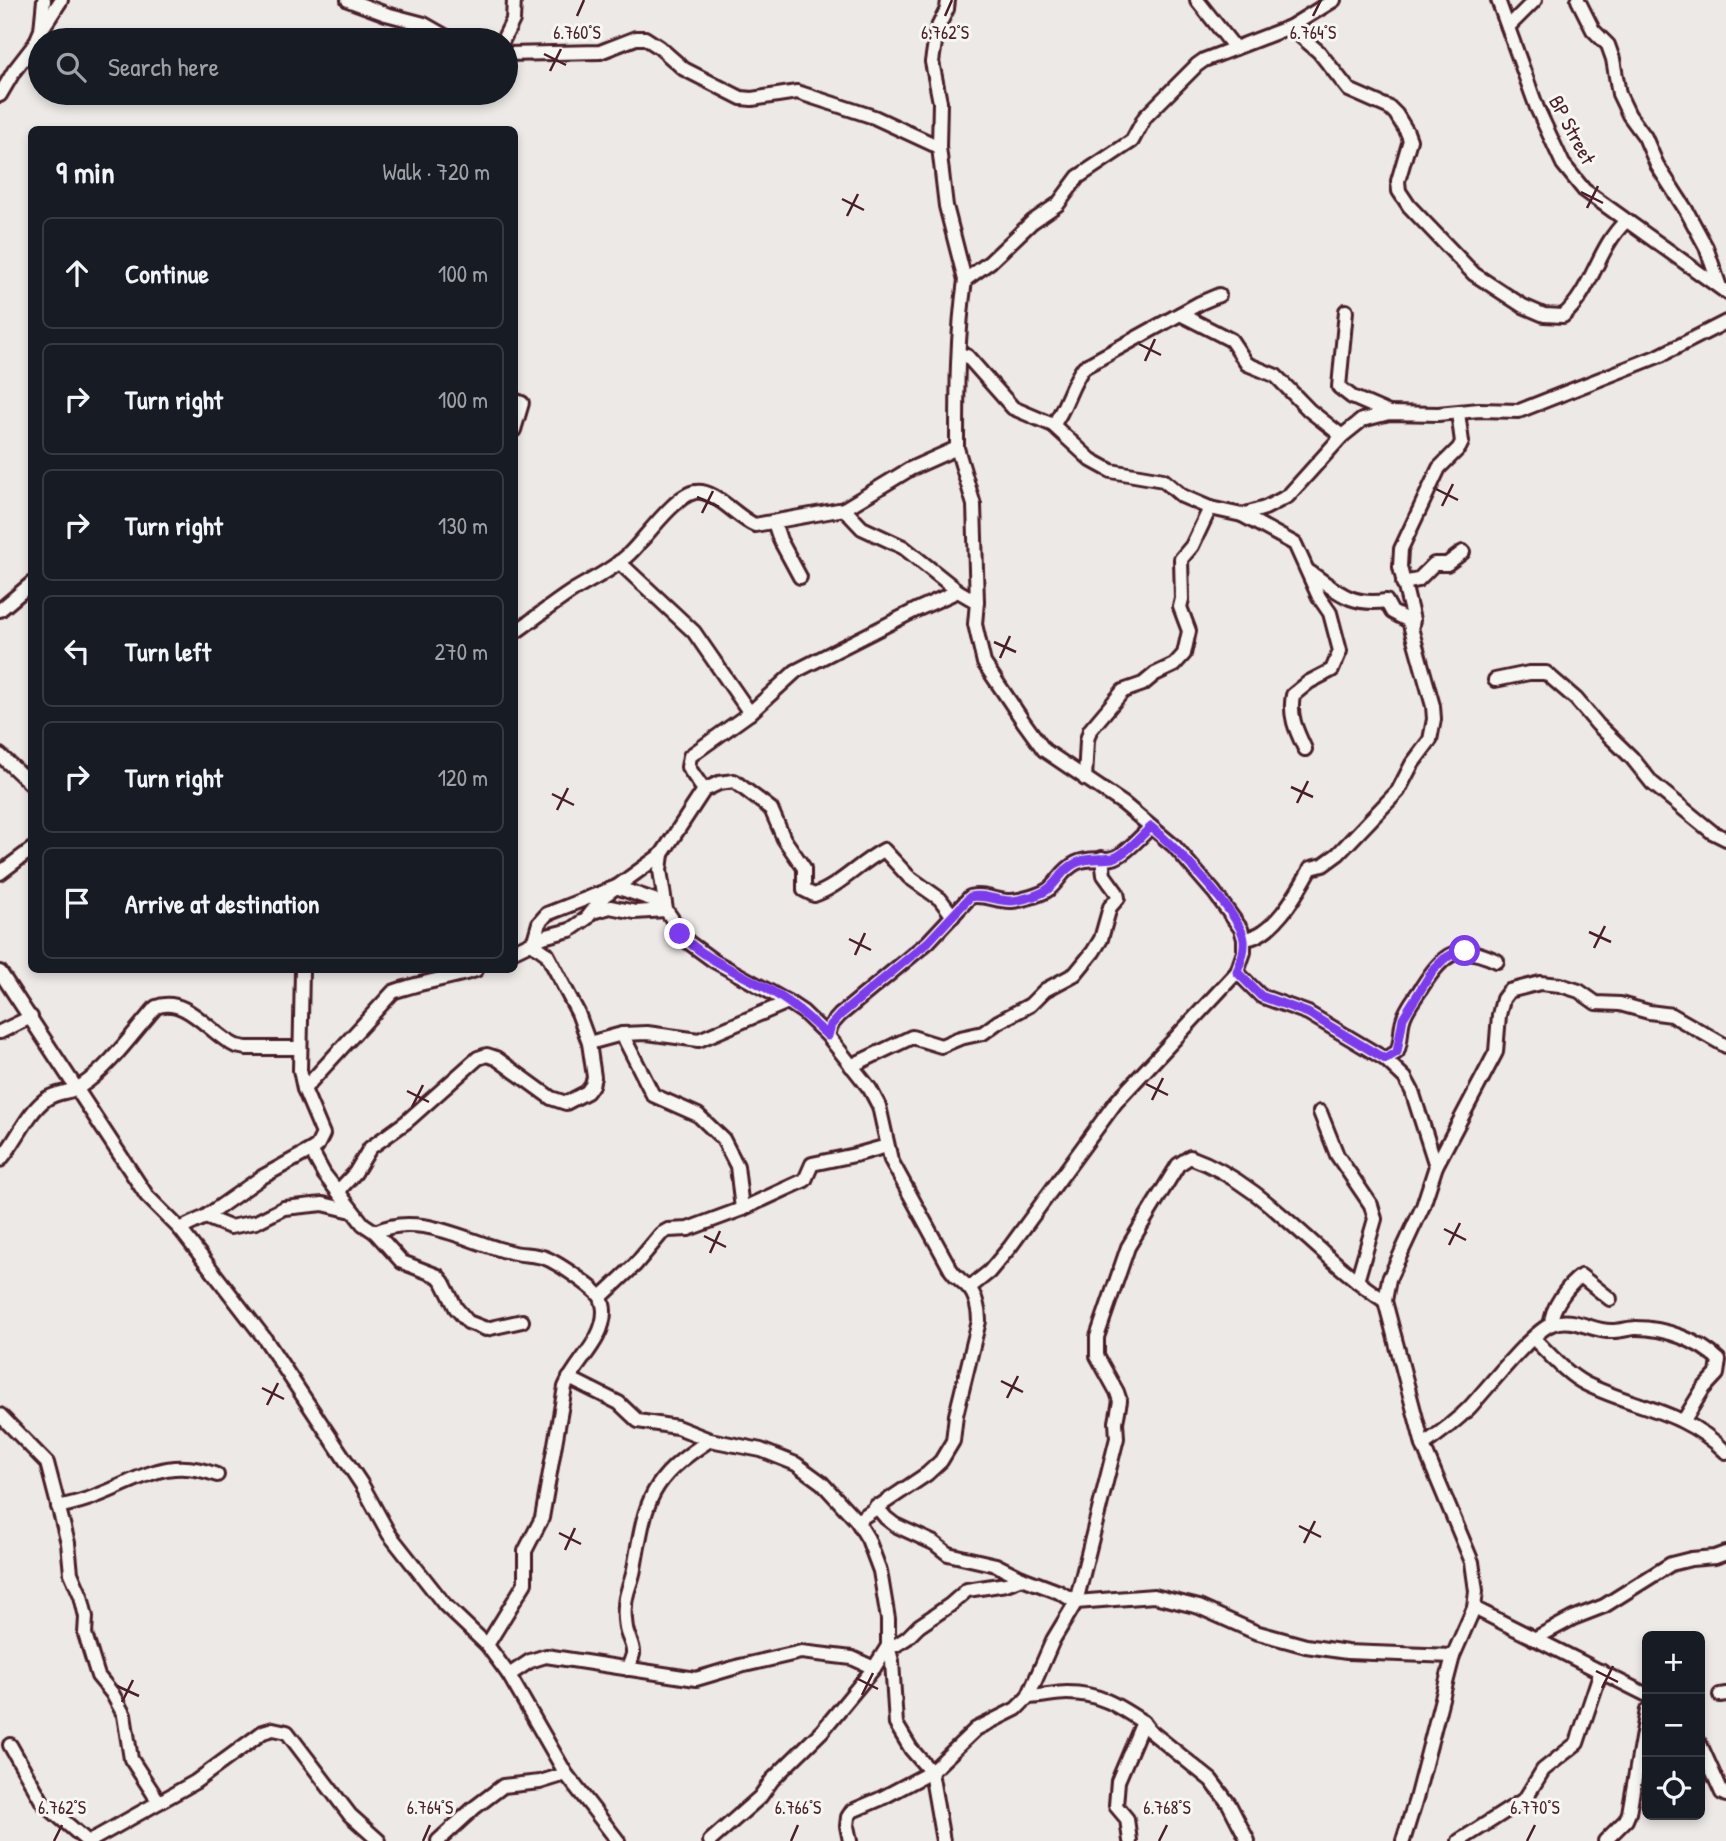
<!DOCTYPE html>
<meta charset="utf-8">
<style>
body{margin:0;font-family:"Patrick Hand",sans-serif;background:#242831;color:#f1f3f6}
.controls{position:absolute;right:21px;bottom:21px;display:grid;overflow:hidden;border-radius:10px;box-shadow:0 4px 10px #0003}
.controls button{width:63px;height:63px;display:grid;place-items:center;padding:0;border:0;border-bottom:2px solid #363941;background:#171b24;color:#f1f3f6;font:35px sans-serif}
.stop{position:absolute;width:21px;height:21px;margin:-16px;border:5px solid #7c3aed;border-radius:50%;background:#fff}
.stop.end{background:#7c3aed;border-color:#fff;box-shadow:0 2px 7px #0008}
.list{margin:0;padding:0;list-style:none}
h2{display:flex;justify-content:space-between;align-items:center;height:91px;margin:0;padding:0 28px;font-size:30px}
h2 small{font-size:23px;font-weight:400;color:#9ea1a6}
.list li{display:grid;grid-template-columns:46px 1fr auto;gap:21px;align-items:center;box-sizing:border-box;height:112px;margin:0 14px 14px;padding:0 14px;border:2px solid #363941;border-radius:10px}
.list b{display:block;font-size:26px;white-space:nowrap}
.list em{font-size:23px;font-style:normal;color:#9ea1a6}
.icon{flex:none;width:38px;height:38px;fill:none;stroke:currentColor;stroke-width:2;stroke-linecap:round;stroke-linejoin:round}
.map{position:relative;flex:none;width:1726px;height:1841px;overflow:hidden}
.search{position:absolute;background:#171b24;box-shadow:0 4px 10px #0003;left:28px;top:28px;width:490px;height:77px;display:flex;align-items:center;gap:18px;box-sizing:border-box;padding:0 24px;border-radius:38px;color:#9ea1a6;font-size:26px}
.panel{position:absolute;background:#171b24;box-shadow:0 4px 10px #0003;left:28px;top:126px;width:490px;height:847px;border-radius:10px}
.map>svg:first-child{display:block}
.lines{fill:none;stroke-linecap:round;stroke-linejoin:round}
.minor-casing{stroke:#4a1f2b;stroke-width:18}
.minor{stroke:#f6f6f2;stroke-width:12}
.route{stroke:#7c3aed;stroke-width:9}
.ticks{fill:none;stroke:#4a1f2b;stroke-width:2.5}
.labels{text-anchor:middle;stroke-width:6;stroke-linejoin:round;paint-order:stroke}
.street-label{font-size:21px;fill:#4a1f2b;stroke:#f6f6f2}
.ticks-label{font-size:18px;text-anchor:middle;fill:#4a1f2b;stroke:#f6f6f2;stroke-width:6;stroke-linejoin:round;paint-order:stroke}
</style>
<div class="map">
<svg width="1726" height="1841" viewBox="0 0 1726 1841">
<rect width="100%" height="100%" fill="#ece9e6"/>
<filter id="ink" filterUnits="userSpaceOnUse"><feTurbulence type="fractalNoise" baseFrequency=".0143" numOctaves="2"/><feDisplacementMap in="SourceGraphic" scale="14" xChannelSelector="R" yChannelSelector="G"/><feConvolveMatrix kernelMatrix="1 2 1 2 8 2 1 2 1" color-interpolation-filters="sRGB"/></filter>
<g filter="url(#ink)">
<g class="lines">
<!-- minor casing -->
<g class="minor-casing">
<g id="minor">
<path d="M 348,0 L 386,14 L 424,24 L 452,40"/>
<path d="M 948,0 L 947,9 L 937,29 L 932,62 L 940,102 L 939,147 L 946,206 L 965,280"/>
<path d="M 1197,0 L 1235,48"/>
<path d="M 1498,0 L 1537,108 L 1563,164 L 1584,190 L 1726,292"/>
<path d="M 1578,0 L 1593,30 L 1608,45 L 1613,59 L 1619,94 L 1629,115 L 1645,137 L 1657,165 L 1686,210 L 1706,247 L 1720,287"/>
<path d="M 44,26 L 61,0"/>
<path d="M 1290,27 L 1319,52 L 1349,90 L 1390,108 L 1396,114 L 1407,132 L 1410,140 L 1398,181 L 1399,191 L 1409,206 L 1474,274 L 1523,306 L 1544,315 L 1563,316 C 1593,290 1597,248 1626,221"/>
<path d="M 1508,27 L 1535,0"/>
<path d="M 503,40 L 513,20 L 514,0"/>
<path d="M 506,54 L 600,52 L 636,38 L 645,38 L 659,47 L 684,69 L 741,98 L 752,99 L 797,92 L 874,117 L 939,147"/>
<path d="M 0,95 L 14,71 L 35,44 L 41,30 L 44,0"/>
<path d="M 1346,311 L 1339,387 L 1352,397 L 1389,413"/>
<path d="M 1180,314 L 1231,340 L 1247,364 L 1276,376 L 1309,410 L 1342,436"/>
<path d="M 959,354 L 967,356 L 1013,408 L 1053,425 L 1091,460 L 1111,471 L 1163,480 L 1182,496 L 1210,508 L 1242,515 L 1265,508 L 1288,496 L 1342,436 L 1362,420 L 1389,413 L 1438,414 L 1479,410 L 1519,411 L 1661,355 L 1726,322"/>
<path d="M 514,400 L 522,403 L 514,430"/>
<path d="M 1053,425 C 1067,407 1070,385 1084,367 L 1200,303 L 1219,295"/>
<path d="M 957,448 L 974,505 L 977,602"/>
<path d="M 844,509 L 862,528 L 903,547 L 958,591 L 977,602 L 975,624 L 984,663 L 1023,721 L 1044,750 L 1124,804 L 1174,846 L 1214,892 L 1241,929 L 1244,939 L 1244,952 L 1237,972 L 1116,1102 L 1010,1247 L 989,1272 L 969,1288"/>
<path d="M 1242,515 L 1295,544 L 1319,597 L 1330,613 L 1340,651 L 1332,670 L 1309,682 L 1293,695 C 1289,716 1296,730 1305,749"/>
<path d="M 774,522 L 780,540 L 800,577"/>
<path d="M 619,562 L 694,632 L 750,713"/>
<path d="M 1403,583 L 1418,580 L 1434,564 L 1447,564 L 1463,552"/>
<path d="M 0,610 L 32,583"/>
<path d="M 1412,625 L 1413,620 L 1400,567 L 1401,549 L 1439,468 L 1459,448 L 1462,442 L 1458,413"/>
<path d="M 514,633 C 533,620 551,605 571,592 C 590,580 613,570 629,554 C 644,540 675,495 695,492 C 714,488 737,518 755,525 L 844,509 L 910,469 L 957,448 C 957,392 957,336 965,280 L 990,262 L 1032,222 L 1058,204 L 1078,177 L 1132,141 L 1145,117 L 1197,65 L 1204,60 L 1290,27 L 1334,0"/>
<path d="M 1495,680 L 1529,673 L 1546,673 L 1576,699 L 1598,725 L 1632,758 L 1652,783 L 1712,832 L 1726,839"/>
<path d="M 0,755 L 32,785"/>
<path d="M 1085,779 L 1087,740 L 1090,730 L 1123,691 L 1143,684 L 1155,674 L 1174,665 L 1184,654 L 1189,631 L 1180,607 L 1182,599 L 1181,559 L 1192,546 L 1210,508"/>
<path d="M 704,790 L 719,783 L 734,781 L 771,809 L 784,839 L 804,868 L 804,890 L 814,895 C 840,886 859,863 884,850 L 909,877 L 940,899 L 953,916"/>
<path d="M 0,873 L 32,849"/>
<path d="M 592,912 L 610,907 L 635,912 L 666,910 L 660,870 L 662,854"/>
<path d="M 1244,939 C 1274,937 1298,891 1311,868 L 1323,865 L 1338,854 L 1398,791 L 1412,764 L 1430,740 L 1434,719 L 1433,706 L 1409,621 L 1392,612 L 1386,601 C 1348,606 1338,591 1308,571"/>
<path d="M 514,951 L 543,937 L 570,930 L 587,918 L 604,896 L 662,854 L 704,790 L 688,767 L 690,756 L 750,713 L 796,671 L 916,610 L 958,591"/>
<path d="M 0,972 L 147,1196 L 180,1229 L 265,1339 L 362,1485 L 389,1534 L 445,1605 L 487,1645 L 509,1675 L 566,1774 L 618,1841"/>
<path d="M 1237,972 L 1261,996 L 1308,1013 L 1385,1059 L 1405,1078 L 1412,1091 L 1436,1166"/>
<path d="M 0,1032 L 31,1017"/>
<path d="M 622,1034 L 653,1095 L 698,1115 L 723,1139 L 737,1166 L 742,1209"/>
<path d="M 828,1036 L 831,1025 L 840,1015 L 928,942 L 970,897 C 983,893 998,902 1012,901 C 1022,900 1041,895 1049,889 C 1059,881 1062,870 1076,863 C 1088,857 1101,861 1113,858 C 1124,856 1142,835 1151,827"/>
<path d="M 589,1043 L 622,1034 L 647,1033 L 699,1040 L 788,1002"/>
<path d="M 1385,1059 L 1397,1052 C 1402,1041 1400,1030 1403,1020 C 1406,1008 1416,997 1422,987 C 1445,951 1458,943 1497,961"/>
<path d="M 851,1066 L 912,1037 L 941,1046 L 960,1038 L 983,1033 L 998,1022 L 1030,1005 L 1045,990 L 1075,974 L 1093,952 L 1101,939 L 1110,907 L 1118,898 L 1117,893 L 1104,875 L 1102,858"/>
<path d="M 304,1089 L 393,992 C 419,982 448,979 476,970"/>
<path d="M 1320,1112 L 1337,1155 L 1371,1205 L 1375,1219 L 1357,1281"/>
<path d="M 311,1150 L 324,1174 L 363,1224 L 375,1232 L 402,1262 L 438,1276 L 443,1282 L 456,1308 L 468,1322 L 486,1329 L 522,1321"/>
<path d="M 0,1160 C 17,1141 26,1114 46,1099 C 58,1091 71,1093 81,1086 C 110,1067 133,1033 156,1007 C 186,995 211,1035 236,1046 L 246,1048 L 299,1048"/>
<path d="M 340,1194 L 341,1188 L 355,1173 L 370,1148 L 406,1122 L 478,1058 L 487,1055 L 496,1058 L 551,1098 L 566,1103 L 587,1092 L 592,1085 L 594,1077 L 589,1043 L 578,1013 L 547,954 L 533,944 L 539,923 L 547,914 L 616,887 L 654,900 L 666,910 L 688,942 L 714,961 L 788,1002 L 803,1012 L 828,1036 L 870,1089 L 879,1106 L 891,1160 L 951,1270 C 958,1280 962,1280 968,1287 C 976,1295 979,1310 979,1321 L 956,1415 L 953,1441 L 941,1461 L 927,1474 L 857,1521"/>
<path d="M 205,1217 L 230,1227 L 256,1222 L 284,1208 L 323,1204 L 352,1211"/>
<path d="M 180,1229 L 205,1217 L 262,1177 L 311,1150 L 317,1146 L 323,1134 L 304,1089 L 300,1070 L 302,970"/>
<path d="M 375,1232 C 419,1211 467,1242 510,1252 C 520,1255 532,1254 542,1257 C 555,1260 591,1286 600,1296 C 602,1299 604,1307 604,1311 C 604,1341 576,1361 565,1387 L 542,1518 L 525,1551 L 525,1583 L 487,1645"/>
<path d="M 601,1297 L 635,1265 L 661,1234 L 668,1230 L 688,1229 L 742,1209 L 805,1180 L 812,1164 L 855,1155 L 887,1146"/>
<path d="M 1551,1324 C 1551,1308 1568,1285 1581,1276 L 1610,1299"/>
<path d="M 1533,1338 C 1549,1353 1566,1374 1586,1384 C 1637,1409 1682,1409 1726,1452"/>
<path d="M 569,1378 L 619,1403 L 638,1421 L 677,1427 L 710,1440 L 761,1450 L 796,1464 L 822,1483 L 857,1521 L 868,1539 L 880,1571 L 888,1619 L 888,1646 L 874,1668 L 822,1731 L 772,1780 L 760,1797 L 710,1841"/>
<path d="M 0,1415 L 47,1463 L 68,1543 L 71,1573 L 81,1596 L 86,1617 L 85,1634 L 98,1676 L 112,1693 L 124,1715 L 131,1759 L 159,1802"/>
<path d="M 1423,1445 C 1439,1434 1455,1422 1469,1408 C 1487,1389 1531,1332 1552,1324 C 1574,1315 1593,1333 1614,1331 C 1622,1331 1629,1328 1636,1328 C 1665,1328 1698,1340 1719,1360 L 1717,1374 L 1703,1389 L 1684,1420"/>
<path d="M 876,1506 L 886,1518 L 895,1525 L 934,1543 L 948,1554 L 996,1565 L 1022,1578 L 1059,1592 L 1076,1602 L 1154,1596 L 1199,1607 L 1255,1632 L 1306,1646 L 1347,1652 L 1453,1656"/>
<path d="M 58,1507 C 71,1504 84,1501 96,1496 C 140,1480 167,1455 217,1475"/>
<path d="M 1474,1608 L 1647,1695"/>
<path d="M 1534,1639 L 1573,1618 L 1604,1606 L 1671,1564 L 1691,1559 L 1715,1557 L 1726,1553"/>
<path d="M 628,1669 C 629,1664 632,1659 633,1654 C 634,1645 627,1636 626,1628 C 625,1621 624,1613 625,1606 C 625,1593 632,1582 634,1569 C 646,1500 648,1480 710,1440"/>
<path d="M 509,1675 L 530,1661 L 546,1656 L 696,1679 L 740,1666 L 801,1652 L 852,1658 L 874,1668"/>
<path d="M 1720,1695 L 1726,1694"/>
<path d="M 1028,1697 C 1042,1697 1054,1693 1067,1693 C 1099,1693 1117,1705 1143,1722 L 1118,1781 L 1116,1806 L 1127,1819 L 1130,1841"/>
<path d="M 1143,1722 L 1149,1730 L 1211,1780 L 1229,1804 L 1248,1841"/>
<path d="M 1700,1744 L 1722,1793 L 1726,1795"/>
<path d="M 10,1745 L 43,1803 L 87,1841"/>
<path d="M 90,1841 L 195,1782 L 263,1732 L 273,1729 L 287,1732 L 350,1815 L 379,1841"/>
<path d="M 438,1841 L 474,1808 L 503,1786 L 540,1782 L 566,1774"/>
<path d="M 850,1841 L 847,1826 L 848,1817 L 852,1811 L 880,1799 L 931,1772 L 976,1729 L 1016,1709 L 1028,1697 L 1053,1640 L 1076,1602 L 1117,1438 L 1116,1422 L 1120,1401 L 1117,1392 L 1097,1356 L 1097,1337 L 1128,1247 L 1178,1165 L 1190,1157 C 1266,1184 1318,1258 1385,1301"/>
<path d="M 943,1841 L 931,1772 L 911,1749 L 896,1724 L 892,1661 L 888,1646 L 896,1645 L 907,1638 L 919,1626 L 950,1605 L 967,1590 L 1006,1584 L 1022,1578"/>
<path d="M 1403,1841 L 1416,1799 L 1453,1656 L 1474,1608 L 1476,1591 L 1472,1562 L 1423,1445 L 1385,1301 L 1389,1279 L 1423,1206 L 1436,1166 L 1496,1052 L 1499,1015 L 1503,999 L 1509,991 L 1540,983 L 1560,985 L 1579,991 L 1596,1003 L 1620,1004 L 1649,1012 L 1672,1015 L 1726,1046"/>
<path d="M 1459,1841 L 1525,1799 L 1543,1770 L 1577,1743 L 1601,1671"/>
<path d="M 1605,1841 L 1626,1820 L 1629,1813 L 1647,1710"/>
</g>
</g>
<!-- minor -->
<use href="#minor" class="minor"/>
</g>
</g>
<g class="lines" filter="url(#ink)">
<!-- route -->
<path class="route" d="M 680,934 C 704,959 738,972 768,989 C 791,1002 809,1018 828,1036 L 831,1025 L 840,1015 L 928,942 L 970,897 C 983,893 998,902 1012,901 C 1022,900 1041,895 1048,889 C 1059,881 1061,870 1076,863 C 1088,857 1100,860 1113,858 C 1124,856 1142,835 1151,827 C 1172,844 1242,915 1244,940 C 1245,951 1241,961 1237,972 L 1261,996 L 1308,1013 L 1385,1059 L 1397,1052 L 1403,1018 L 1433,970 L 1444,959 L 1456,952 L 1465,951"/>
</g>
<!-- ticks -->
<path class="ticks" d="M 577,16 L 584,0M 945,16 L 952,0M 1313,16 L 1321,0M 544,54 L 566,65M 550,71 L 561,49M 1581,192 L 1603,203M 842,199 L 864,210M 1587,208 L 1598,186M 847,216 L 858,194M 1139,344 L 1161,355M 1145,361 L 1155,339M 1436,489 L 1458,500M 697,497 L 719,507M 1442,506 L 1453,484M 702,513 L 713,491M 994,642 L 1016,652M 1000,658 L 1010,636M 1291,787 L 1313,797M 552,794 L 574,805M 1297,803 L 1308,781M 557,810 L 568,788M 1589,932 L 1611,942M 849,939 L 871,950M 1594,948 L 1605,926M 855,955 L 865,933M 1146,1084 L 1168,1095M 407,1091 L 429,1102M 1152,1100 L 1163,1078M 412,1107 L 423,1085M 1444,1229 L 1466,1240M 704,1236 L 726,1247M 1449,1245 L 1460,1223M 710,1253 L 720,1231M 1001,1381 L 1023,1392M 262,1388 L 284,1399M 1007,1398 L 1018,1376M 267,1405 L 278,1383M 1299,1526 L 1321,1537M 559,1533 L 581,1544M 1304,1543 L 1315,1521M 565,1550 L 575,1528M 1596,1671 L 1618,1682M 856,1678 L 878,1689M 117,1686 L 139,1696M 1602,1688 L 1613,1666M 862,1695 L 873,1673M 122,1702 L 133,1680M 54,1841 L 62,1825M 423,1841 L 430,1825M 791,1841 L 798,1825M 1159,1841 L 1167,1825M 1527,1841 L 1535,1825"/>
<g class="labels">
<!-- street labels -->
<g class="street-label">
<text transform="translate(1572 130) rotate(62)" y="7">BP Street</text>
</g>
</g>
<g class="ticks-label">
<text x="577" y="39">6.760°S</text>
<text x="945" y="39">6.762°S</text>
<text x="1313" y="39">6.764°S</text>
<text x="62" y="1814">6.762°S</text>
<text x="430" y="1814">6.764°S</text>
<text x="798" y="1814">6.766°S</text>
<text x="1167" y="1814">6.768°S</text>
<text x="1535" y="1814">6.770°S</text>
</g>
</svg>
<div class="controls">
<button>+</button>
<button>−</button>
<button><svg class="icon" aria-label="locate" viewBox="0 0 24 24"><circle cx="12" cy="12" r="6"/><path d="M12 2v4M12 18v4M2 12h4M18 12h4"/></svg></button>
</div>
<div class="stop" style="left:1465px;top:951px"></div>
<div class="stop end" style="left:680px;top:934px"></div>
<div class="search"><svg class="icon" aria-label="search" viewBox="0 0 24 24"><circle cx="10" cy="10" r="6"/><path d="M15 15l6 6"/></svg>Search here</div>
<section class="panel">
<h2>9 min<small>Walk · 720 m</small></h2>
<ul class="list">
<li><svg class="icon" aria-label="ahead" viewBox="0 0 24 24"><path d="M12 20V5M6 11l6-6 6 6"/></svg><div><b>Continue</b></div><em>100 m</em></li>
<li><svg class="icon" aria-label="right" viewBox="0 0 24 24"><path d="M7 20v-9h11M14 6l5 5-5 5"/></svg><div><b>Turn right</b></div><em>100 m</em></li>
<li><svg class="icon" aria-label="right" viewBox="0 0 24 24"><path d="M7 20v-9h11M14 6l5 5-5 5"/></svg><div><b>Turn right</b></div><em>130 m</em></li>
<li><svg class="icon" aria-label="left" viewBox="0 0 24 24"><path d="M17 20v-9H6M10 6l-5 5 5 5"/></svg><div><b>Turn left</b></div><em>270 m</em></li>
<li><svg class="icon" aria-label="right" viewBox="0 0 24 24"><path d="M7 20v-9h11M14 6l5 5-5 5"/></svg><div><b>Turn right</b></div><em>120 m</em></li>
<li><svg class="icon" aria-label="arrive" viewBox="0 0 24 24"><path d="M6 21V4h12l-3 4 3 4H6"/></svg><div><b>Arrive at destination</b></div></li>
</ul>
</section>
</div>
